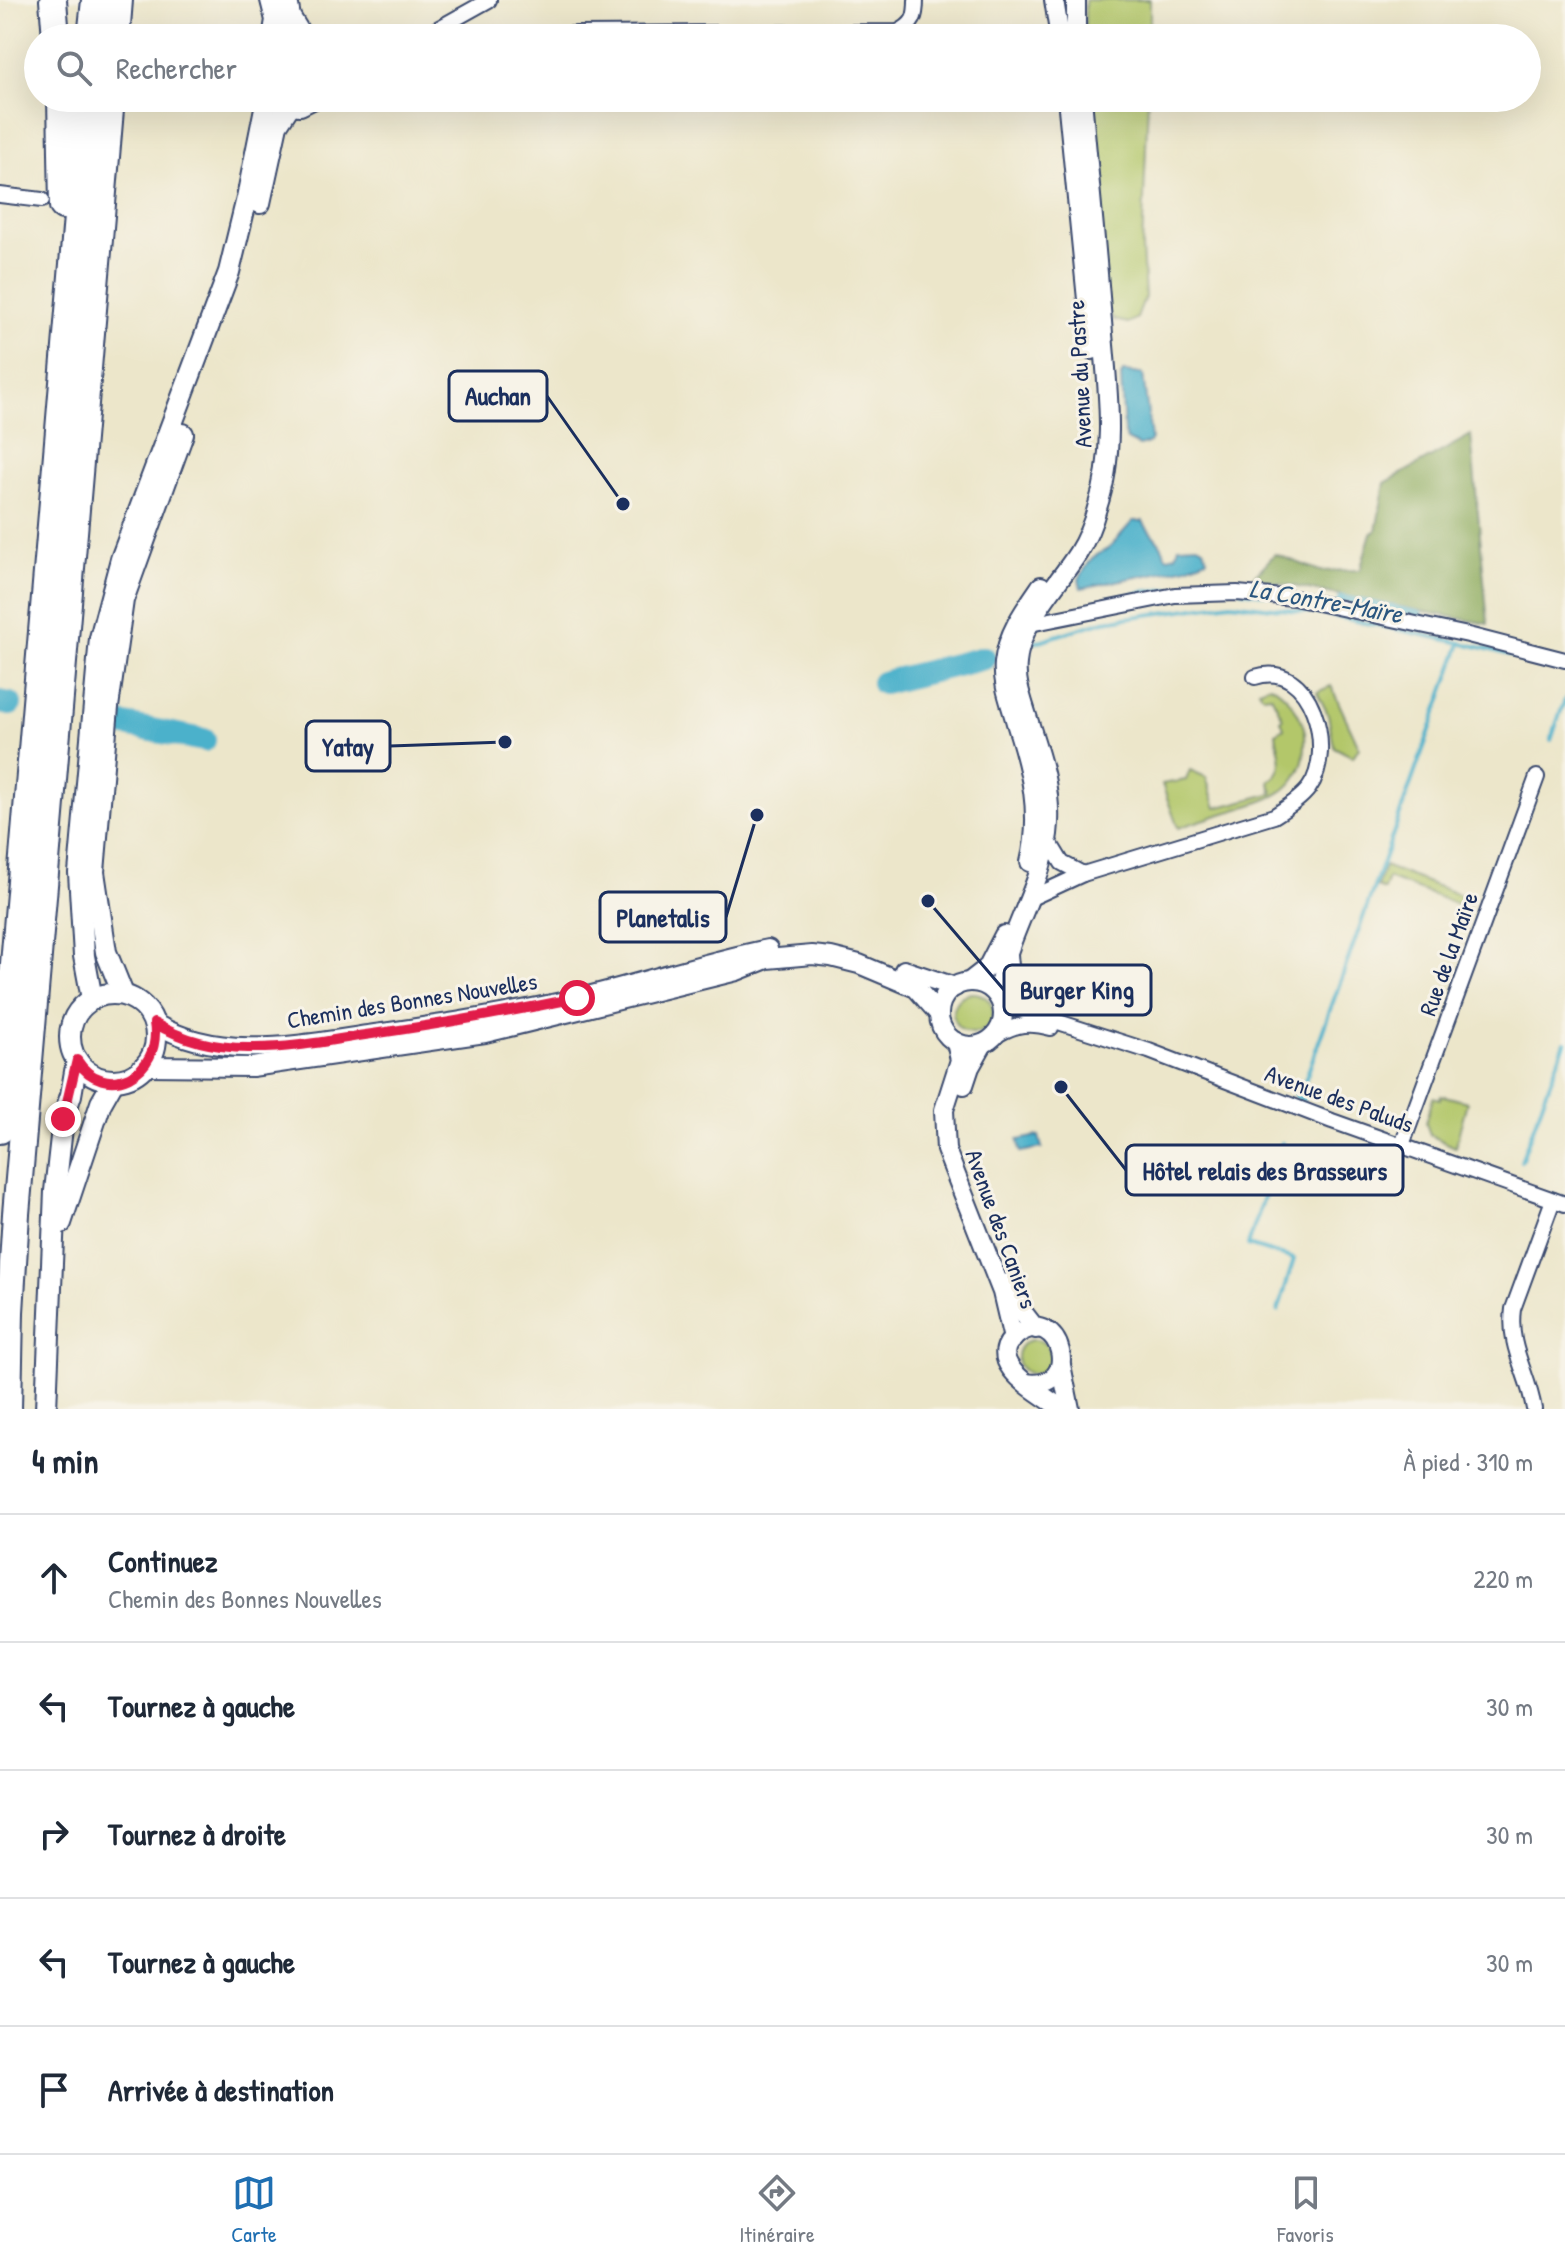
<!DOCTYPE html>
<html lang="fr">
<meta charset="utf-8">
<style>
body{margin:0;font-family:"Patrick Hand",sans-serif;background:#f6f6f7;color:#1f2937}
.stop{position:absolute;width:24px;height:24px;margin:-18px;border:6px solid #e11d48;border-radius:50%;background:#fff}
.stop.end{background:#e11d48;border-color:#fff;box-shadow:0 2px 8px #0008}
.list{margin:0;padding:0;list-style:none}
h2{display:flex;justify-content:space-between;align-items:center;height:104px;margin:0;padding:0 32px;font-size:34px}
h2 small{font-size:26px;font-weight:400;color:#747a83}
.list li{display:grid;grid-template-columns:52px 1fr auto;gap:24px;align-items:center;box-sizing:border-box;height:128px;padding:0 32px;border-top:2px solid #e0e1e3}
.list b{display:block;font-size:30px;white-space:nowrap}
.list p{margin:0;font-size:26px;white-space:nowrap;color:#747a83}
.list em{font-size:26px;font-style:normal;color:#747a83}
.icon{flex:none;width:44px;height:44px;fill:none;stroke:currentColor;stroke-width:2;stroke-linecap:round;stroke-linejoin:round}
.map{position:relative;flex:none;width:1565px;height:1409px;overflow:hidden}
.search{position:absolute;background:#fff;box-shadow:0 8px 32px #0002;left:24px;right:24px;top:24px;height:88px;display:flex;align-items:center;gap:20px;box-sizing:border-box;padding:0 28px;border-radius:44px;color:#747a83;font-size:30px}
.sheet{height:744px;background:#fff}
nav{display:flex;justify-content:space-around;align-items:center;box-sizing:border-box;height:112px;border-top:2px solid #e0e1e3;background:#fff;font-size:22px;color:#747a83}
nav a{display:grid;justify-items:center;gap:4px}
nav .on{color:#1f6fb2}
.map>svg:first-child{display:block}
.green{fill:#b3c76b;stroke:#677b64;stroke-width:2}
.forest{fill:#8eac5f;stroke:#546e5e;stroke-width:2}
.water{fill:#4cb1cb;stroke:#347094;stroke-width:2}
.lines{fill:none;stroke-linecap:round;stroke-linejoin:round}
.stream{stroke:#4cb1cb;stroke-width:4}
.canal{stroke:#4cb1cb;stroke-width:14}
.river{stroke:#4cb1cb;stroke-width:24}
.minor-casing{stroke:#3a4a6e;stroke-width:18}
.tertiary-casing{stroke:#3a4a6e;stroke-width:22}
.secondary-casing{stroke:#3a4a6e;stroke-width:24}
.motorway-casing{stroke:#3a4a6e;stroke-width:30}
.minor{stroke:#fff;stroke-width:14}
.tertiary{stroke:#fff;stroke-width:18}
.secondary{stroke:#fff;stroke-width:20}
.motorway{stroke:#fff;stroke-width:26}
.route{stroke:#e11d48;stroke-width:10}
.labels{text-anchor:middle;stroke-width:6;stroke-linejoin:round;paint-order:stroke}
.street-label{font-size:24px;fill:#1b2f5e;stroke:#f7f3e8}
.water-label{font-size:26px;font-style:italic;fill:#2a567f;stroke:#f7f3e8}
.leader{fill:none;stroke:#1b2f5e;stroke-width:3}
.callout-dot{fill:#1b2f5e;stroke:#f7f3e8;stroke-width:3}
.callout{fill:#f7f3e8;stroke:#1b2f5e;stroke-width:3}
.callout-label{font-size:26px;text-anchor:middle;font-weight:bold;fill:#1b2f5e}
</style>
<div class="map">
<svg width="1565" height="1409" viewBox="0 0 1565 1409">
<rect width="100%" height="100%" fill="#f7f3e8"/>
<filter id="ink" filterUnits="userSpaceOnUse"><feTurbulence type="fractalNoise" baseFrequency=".0125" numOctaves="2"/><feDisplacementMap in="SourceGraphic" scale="16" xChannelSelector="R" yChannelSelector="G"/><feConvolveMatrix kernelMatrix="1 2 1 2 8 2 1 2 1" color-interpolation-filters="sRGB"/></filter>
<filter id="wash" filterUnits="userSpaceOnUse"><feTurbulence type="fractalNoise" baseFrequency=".006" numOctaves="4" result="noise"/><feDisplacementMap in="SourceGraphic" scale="32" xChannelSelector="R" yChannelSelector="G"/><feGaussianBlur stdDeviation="1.8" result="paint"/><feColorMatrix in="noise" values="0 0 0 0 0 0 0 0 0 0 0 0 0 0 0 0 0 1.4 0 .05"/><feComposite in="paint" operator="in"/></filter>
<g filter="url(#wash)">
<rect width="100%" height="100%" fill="#ece6ca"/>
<!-- green -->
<g class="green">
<rect x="1085" y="0" width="65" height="38"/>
<path d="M 1089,98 L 1148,98 L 1142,248 L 1145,297 L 1137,318 L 1128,323 L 1114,320 L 1105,308 Z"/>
<path d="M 1270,685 C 1286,692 1299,712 1304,728 C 1306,734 1305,740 1305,747 C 1302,793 1269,799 1232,811 C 1214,816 1196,822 1178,828 L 1162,784 L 1186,780 L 1190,770 L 1206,777 L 1216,808 L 1273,793 L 1269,781 C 1289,769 1278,752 1276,733 L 1284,728 L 1281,720 L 1283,718 L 1271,695 L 1263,696 L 1259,689 Z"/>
<path d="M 1331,686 L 1359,747 L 1353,757 L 1334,747 L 1328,714 L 1317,692 Z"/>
<path d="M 1384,866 L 1468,898 L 1467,908 L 1388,878 L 1384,890 L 1377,887 Z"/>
<circle cx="973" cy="1013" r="20"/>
<path d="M 1441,1095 L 1467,1102 L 1455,1147 L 1430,1135 L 1426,1123 L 1433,1097 L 1440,1099 Z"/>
<circle cx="1034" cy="1357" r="17"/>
</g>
<!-- forest -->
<path class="forest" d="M 1471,435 L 1488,624 L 1252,578 L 1275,554 L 1320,571 L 1360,570 L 1371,533 L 1376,531 L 1385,483 Z"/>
<!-- water -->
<g class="water">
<path d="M 1123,372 L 1143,374 L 1151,439 L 1149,443 L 1139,446 L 1127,440 L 1124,433 L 1121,376 Z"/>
<path d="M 1133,521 L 1143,521 C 1149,535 1163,541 1165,555 L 1168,557 L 1176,555 L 1179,546 L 1197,545 L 1204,548 L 1207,559 L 1187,567 L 1081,588 L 1079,579 L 1092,558 L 1109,548 Z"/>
<path d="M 1039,1136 L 1042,1148 L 1020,1152 L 1018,1140 Z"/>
</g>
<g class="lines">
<!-- stream -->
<g class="stream">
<path d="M 1181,588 L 1227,584"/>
<path d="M 1091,605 L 1147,591 L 1172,589"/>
<path d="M 1033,643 L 1104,621 L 1231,603 L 1323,614 L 1471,645 L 1565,669"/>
<path d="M 1551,740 L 1565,699"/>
<path d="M 1302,1089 L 1461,643"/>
<path d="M 1521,1161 L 1565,1042"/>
<path d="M 1278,1311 L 1294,1259 L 1248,1245 L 1282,1143"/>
</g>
<!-- canal -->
<g class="canal">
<path d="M 1244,586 L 1271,590"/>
<path d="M 1343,602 L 1417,617"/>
<path d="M 1300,1096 L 1302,1089"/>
</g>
<!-- river -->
<g class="river">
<path d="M 883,683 L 984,658"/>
<path d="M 0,702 L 10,704"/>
<path d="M 120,724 L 204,740"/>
</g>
</g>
</g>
<g filter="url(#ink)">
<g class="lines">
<!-- minor casing -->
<g class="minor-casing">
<g id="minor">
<path d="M 421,38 L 489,0"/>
<path d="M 524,38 L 577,34 L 898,32 C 914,24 916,17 916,0"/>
<path d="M 338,98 L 357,103 L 368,103 L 372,98"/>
<path d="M 0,195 L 42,200"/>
<path d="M 1030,624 L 1175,595 L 1237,593 L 1294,598 L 1468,635 L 1565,660"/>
<path d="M 1048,840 L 1062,863 L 1083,874"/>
<path d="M 1031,898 L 1083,874 L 1274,816 C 1286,808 1300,800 1309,788 C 1336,751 1312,658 1255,677"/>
<path d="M 1010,954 C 1012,983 1014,998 1044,1009"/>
<path d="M 1002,1004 L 1149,1051 L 1332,1121 L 1565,1204"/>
<path d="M 997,1035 C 1016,1024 1029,1022 1051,1028"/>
<path d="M 1402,1145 L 1537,777"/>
<path d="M 1534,1409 C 1528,1372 1508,1348 1513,1309 L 1553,1200"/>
</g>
</g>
<!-- tertiary casing -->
<g class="tertiary-casing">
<g id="tertiary">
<path d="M 1054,0 L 1060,38"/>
<path d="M 1076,38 L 1076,0"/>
<path d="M 1067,98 L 1092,350"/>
<path d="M 1030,862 C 1042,813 1031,770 1016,723 C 1011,704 1002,684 1004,663 C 1007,634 1025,609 1041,586"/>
<path d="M 904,970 L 955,987"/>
<path d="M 969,982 L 987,968 L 1004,935"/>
<circle cx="971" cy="1014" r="32"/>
<path d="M 998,996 C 1004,936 1046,884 1049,823 C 1051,785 1038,751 1027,716 C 1022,699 1015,681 1017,663 C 1020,622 1057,586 1078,553 C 1086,540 1093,523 1097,508 C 1116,452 1108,392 1103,334 C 1097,255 1089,177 1082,98"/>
<path d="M 154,1023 C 221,1063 302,1044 375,1034 C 443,1024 511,1014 579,998 C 642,983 704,962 768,949"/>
<path d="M 956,1042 L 960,1060 L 944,1110 L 946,1150 L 1002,1292 L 1013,1339"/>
<path d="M 145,1066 L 252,1067 L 485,1033 L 737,971 L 767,959 L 812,955 L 831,957 L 859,964 L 916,988 L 939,1014"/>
<path d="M 964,1085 L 970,1067 L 983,1044"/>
<path d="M 1008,1283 L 1022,1311 L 1036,1329"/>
<path d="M 1061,1365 L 1070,1409"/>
<path d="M 1026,1383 C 1085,1392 1060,1304 1018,1334 C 978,1362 1043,1394 1062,1409"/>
</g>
</g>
<!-- secondary casing -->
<g class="secondary-casing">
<g id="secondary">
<path d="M 271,0 L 276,20 L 273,38"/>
<path d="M 287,0 L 290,17 L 302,37"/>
<path d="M 279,102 L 300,105 L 314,98"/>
<path d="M 260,203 L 277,125 L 290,105"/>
<circle cx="113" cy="1037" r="43"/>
<path d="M 123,994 L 106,952 L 94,872 L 108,707 L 123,600 L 183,434"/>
<path d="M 92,999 L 84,956 L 79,873 L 100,638 L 121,559 L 229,272 L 247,198 L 267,98"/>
<path d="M 61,1223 L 101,1103 L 114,1080"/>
<path d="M 46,1409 L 55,1191 L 63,1119 L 71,1095 L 77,1060"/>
</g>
</g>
<!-- motorway casing -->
<g class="motorway-casing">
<g id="motorway">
<path d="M 53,0 L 56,38"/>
<path d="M 91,38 L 95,0"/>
<path d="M 116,38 L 119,0"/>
<path d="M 61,98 L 63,206"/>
<path d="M 0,1130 L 87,98"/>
<path d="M 8,1409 L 10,1312 L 16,1214 L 111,98"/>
</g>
</g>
<!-- minor -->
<use href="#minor" class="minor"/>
<!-- tertiary -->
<use href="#tertiary" class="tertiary"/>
<!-- secondary -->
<use href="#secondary" class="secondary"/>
<!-- motorway -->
<use href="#motorway" class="motorway"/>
</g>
</g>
<g class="lines" filter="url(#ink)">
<!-- route -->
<path class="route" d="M 63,1119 L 77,1060 C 104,1103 163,1075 154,1023 C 183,1040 215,1048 248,1048 C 285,1049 322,1042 358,1036 C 432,1026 504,1013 577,998"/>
</g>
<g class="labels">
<!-- street labels -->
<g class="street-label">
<text transform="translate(1080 374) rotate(-93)" y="8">Avenue du Pastre</text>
<text transform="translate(1449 954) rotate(-70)" y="8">Rue de la Maïre</text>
<text transform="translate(412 1001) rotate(-9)" y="8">Chemin des Bonnes Nouvelles</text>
<text transform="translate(1339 1099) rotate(20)" y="8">Avenue des Paluds</text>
<text transform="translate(1001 1229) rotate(70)" y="8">Avenue des Caniers</text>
</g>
<!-- water labels -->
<g class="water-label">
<text transform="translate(1326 601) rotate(10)" y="9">La Contre-Maïre</text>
</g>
</g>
<!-- callouts -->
<path class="leader" d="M623 504L547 396M505 742L390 746M757 815L726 917M928 901L1004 990M1061 1087L1126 1170"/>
<g class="callout-dot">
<circle cx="623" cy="504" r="8"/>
<circle cx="505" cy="742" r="8"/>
<circle cx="757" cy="815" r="8"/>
<circle cx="928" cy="901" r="8"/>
<circle cx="1061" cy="1087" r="8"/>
</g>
<g class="callout">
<rect x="449" y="371" width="98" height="50" rx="8"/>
<rect x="306" y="721" width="84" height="50" rx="8"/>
<rect x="600" y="892" width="126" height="50" rx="8"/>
<rect x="1004" y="965" width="147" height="50" rx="8"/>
<rect x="1126" y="1145" width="277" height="50" rx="8"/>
</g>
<g class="callout-label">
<text x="498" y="405">Auchan</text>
<text x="348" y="756">Yatay</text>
<text x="663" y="927">Planetalis</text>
<text x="1077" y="999">Burger King</text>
<text x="1265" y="1180">Hôtel relais des Brasseurs</text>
</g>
</svg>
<div class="stop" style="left:577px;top:998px"></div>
<div class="stop end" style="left:63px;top:1119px"></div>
<div class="search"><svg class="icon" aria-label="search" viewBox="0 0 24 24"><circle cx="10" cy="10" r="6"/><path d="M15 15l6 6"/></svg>Rechercher</div>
</div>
<section class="sheet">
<h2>4 min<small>À pied · 310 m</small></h2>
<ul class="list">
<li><svg class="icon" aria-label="ahead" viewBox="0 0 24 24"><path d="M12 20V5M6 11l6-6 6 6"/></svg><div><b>Continuez</b><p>Chemin des Bonnes Nouvelles</p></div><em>220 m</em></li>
<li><svg class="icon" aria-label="left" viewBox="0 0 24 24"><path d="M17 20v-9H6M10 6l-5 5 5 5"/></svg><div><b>Tournez à gauche</b></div><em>30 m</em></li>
<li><svg class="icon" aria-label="right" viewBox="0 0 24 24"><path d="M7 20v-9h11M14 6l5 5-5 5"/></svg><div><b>Tournez à droite</b></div><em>30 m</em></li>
<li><svg class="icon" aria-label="left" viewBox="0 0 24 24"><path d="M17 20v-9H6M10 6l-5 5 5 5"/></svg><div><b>Tournez à gauche</b></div><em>30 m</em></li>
<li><svg class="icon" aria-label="arrive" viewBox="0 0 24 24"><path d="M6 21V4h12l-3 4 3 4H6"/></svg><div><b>Arrivée à destination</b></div></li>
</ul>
</section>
<nav>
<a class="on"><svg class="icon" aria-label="map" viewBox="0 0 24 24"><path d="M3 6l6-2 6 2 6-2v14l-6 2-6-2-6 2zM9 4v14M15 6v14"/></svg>Carte</a>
<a><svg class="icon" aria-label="directions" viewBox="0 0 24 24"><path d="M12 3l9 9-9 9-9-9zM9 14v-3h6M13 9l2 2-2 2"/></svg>Itinéraire</a>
<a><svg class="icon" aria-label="saved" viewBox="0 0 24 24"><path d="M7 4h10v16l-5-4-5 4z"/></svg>Favoris</a>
</nav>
